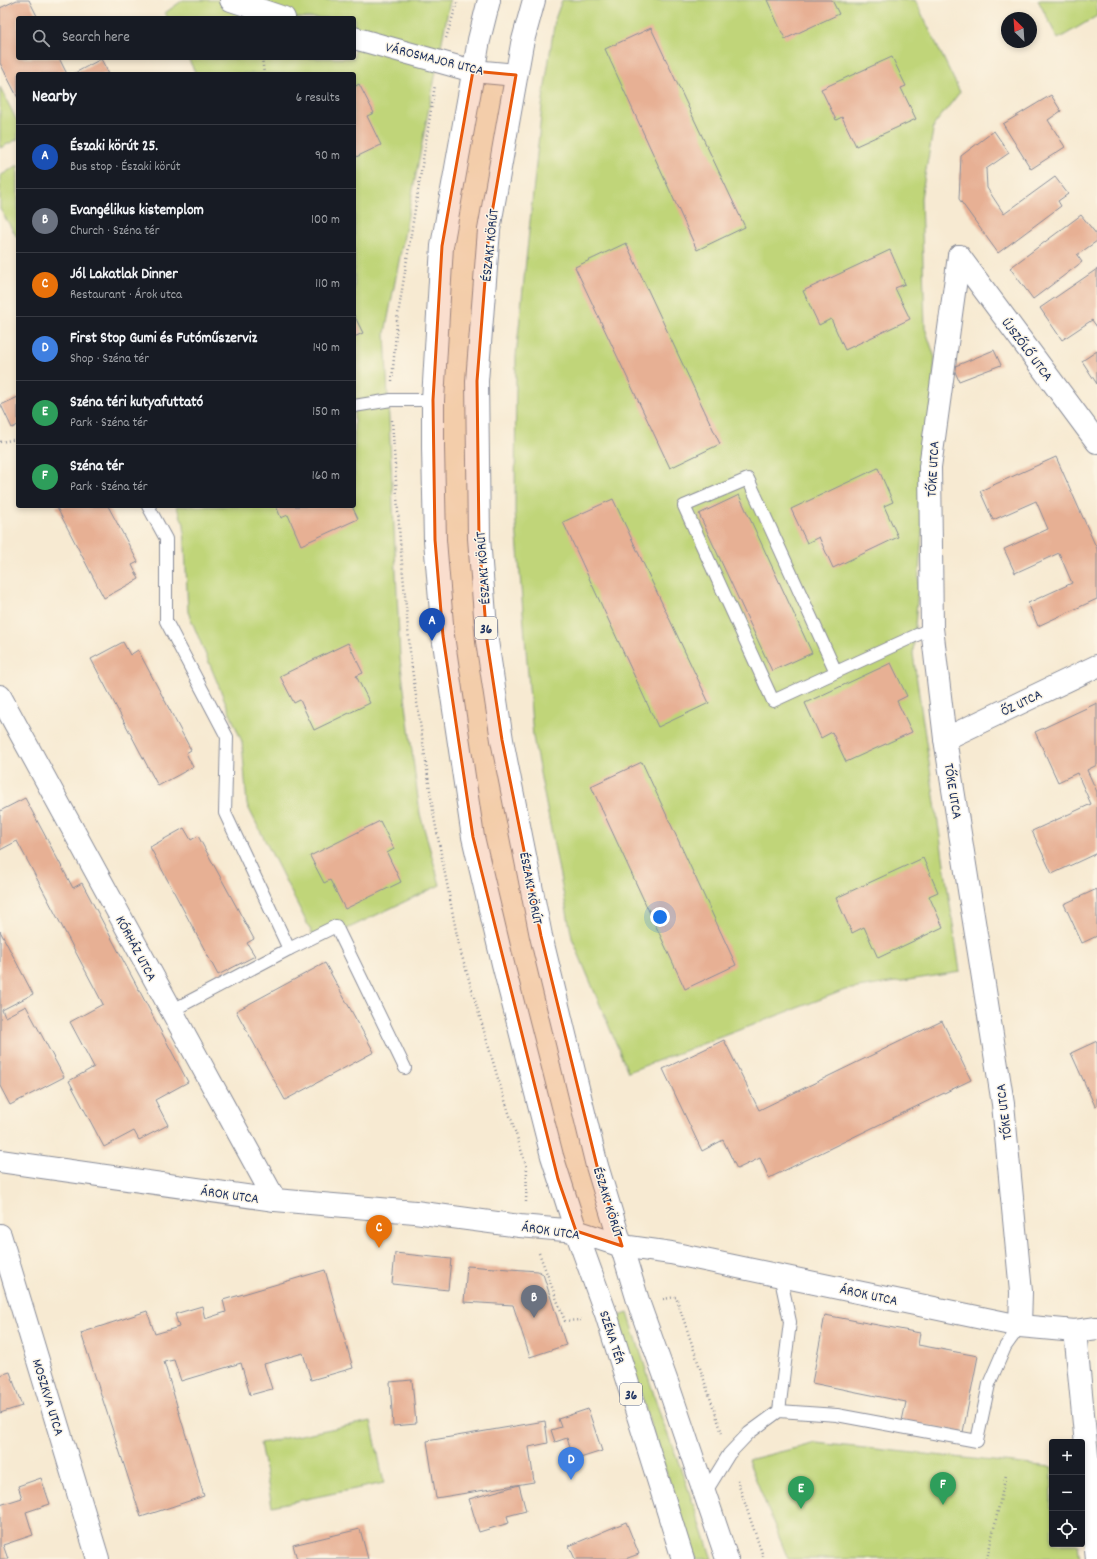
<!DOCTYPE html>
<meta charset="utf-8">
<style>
body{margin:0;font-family:Dekko,sans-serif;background:#20242c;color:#f1f3f6}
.controls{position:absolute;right:12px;bottom:12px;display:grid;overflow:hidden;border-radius:4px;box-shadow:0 2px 6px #0003}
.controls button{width:36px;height:36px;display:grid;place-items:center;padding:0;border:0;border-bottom:1px solid #363941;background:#171b24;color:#f1f3f6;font:20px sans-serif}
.compass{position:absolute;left:1001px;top:12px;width:36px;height:36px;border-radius:50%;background:#171b24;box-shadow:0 2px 6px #0003;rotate:335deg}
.you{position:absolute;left:660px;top:917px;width:14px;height:14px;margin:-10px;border:3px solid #fff;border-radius:50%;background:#1a73e8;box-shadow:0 0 0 6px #1a73e833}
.badge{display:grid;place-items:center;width:26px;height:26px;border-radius:50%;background:#d690ce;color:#fff;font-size:13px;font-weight:700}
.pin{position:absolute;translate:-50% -33px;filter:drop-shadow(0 1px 2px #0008)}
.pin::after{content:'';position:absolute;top:21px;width:14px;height:12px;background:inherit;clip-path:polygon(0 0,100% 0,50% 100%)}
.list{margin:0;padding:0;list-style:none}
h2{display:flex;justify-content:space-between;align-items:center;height:52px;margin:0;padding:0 16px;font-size:17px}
h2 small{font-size:13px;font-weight:400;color:#9ea1a6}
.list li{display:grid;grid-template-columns:26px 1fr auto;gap:12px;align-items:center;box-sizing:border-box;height:64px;padding:0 16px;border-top:1px solid #363941}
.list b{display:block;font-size:15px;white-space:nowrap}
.list p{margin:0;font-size:13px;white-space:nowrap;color:#9ea1a6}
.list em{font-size:13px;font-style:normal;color:#9ea1a6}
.icon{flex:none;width:22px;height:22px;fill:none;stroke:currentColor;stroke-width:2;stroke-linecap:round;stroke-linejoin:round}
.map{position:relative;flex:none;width:1097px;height:1559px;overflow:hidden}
.search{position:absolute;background:#171b24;box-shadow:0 2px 6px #0003;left:16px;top:16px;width:340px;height:44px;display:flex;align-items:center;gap:10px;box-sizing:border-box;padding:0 14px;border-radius:4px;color:#9ea1a6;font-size:15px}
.panel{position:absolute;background:#171b24;box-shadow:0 2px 6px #0003;left:16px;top:72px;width:340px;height:436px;border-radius:4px}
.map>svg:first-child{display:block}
.green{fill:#c0d579;stroke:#6e826c}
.building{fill:#e7b094}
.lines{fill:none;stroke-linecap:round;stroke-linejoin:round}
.service-casing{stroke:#898c98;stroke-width:14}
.minor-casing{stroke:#898c98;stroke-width:24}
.primary-casing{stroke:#898c98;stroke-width:24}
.path{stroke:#898c98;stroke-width:2.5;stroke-dasharray:1 3;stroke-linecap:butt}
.service{stroke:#fff;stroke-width:12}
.minor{stroke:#fff;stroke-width:22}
.primary{stroke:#fff;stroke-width:22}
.marked{fill:#e8590c;fill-opacity:0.2;stroke:#e8590c;stroke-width:3;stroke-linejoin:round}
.labels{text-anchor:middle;stroke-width:3;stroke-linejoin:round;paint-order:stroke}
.shield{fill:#fcf5e5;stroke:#5e6a86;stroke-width:1}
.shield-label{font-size:13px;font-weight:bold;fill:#1b2f5e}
.street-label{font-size:14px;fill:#1b2f5e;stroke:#fcf5e5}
</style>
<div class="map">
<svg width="1097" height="1559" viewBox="0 0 1097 1559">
<rect width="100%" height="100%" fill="#fcf5e5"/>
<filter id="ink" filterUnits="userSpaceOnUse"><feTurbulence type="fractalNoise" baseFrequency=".025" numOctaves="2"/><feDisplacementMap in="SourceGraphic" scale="8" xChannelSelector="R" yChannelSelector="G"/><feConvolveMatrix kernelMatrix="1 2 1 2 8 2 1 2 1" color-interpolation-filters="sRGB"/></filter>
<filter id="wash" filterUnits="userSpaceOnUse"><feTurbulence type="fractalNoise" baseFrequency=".012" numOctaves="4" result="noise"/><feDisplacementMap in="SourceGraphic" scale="16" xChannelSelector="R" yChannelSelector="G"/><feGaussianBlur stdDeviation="0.9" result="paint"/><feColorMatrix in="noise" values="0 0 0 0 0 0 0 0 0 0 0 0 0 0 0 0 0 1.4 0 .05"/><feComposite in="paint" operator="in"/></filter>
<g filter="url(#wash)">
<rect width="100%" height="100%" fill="#f7ead2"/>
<!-- green -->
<g class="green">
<path d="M 183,0 L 450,0 L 385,333 L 400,658 L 420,814 L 440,885 L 317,943 L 247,805 L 242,742 L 188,612 L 184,524 L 176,506 L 354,506 L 354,74 L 196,74 L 188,58 L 354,58 L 354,18 L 168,18 L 165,13 Z"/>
<path d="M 562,0 L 915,0 L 960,92 L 934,125 L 921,198 L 925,328 L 935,358 L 913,654 L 960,972 L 845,990 L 628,1072 L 572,938 L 533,737 L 515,512 L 516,356 L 542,106 L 555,19 Z"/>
<path d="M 1038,0 L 1097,0 L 1097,16 L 1058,39 Z"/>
<path d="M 0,87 L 18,123 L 18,139 L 0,148 Z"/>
<path d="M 18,165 L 18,239 L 0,209 L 0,176 Z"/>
<path d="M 628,1313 L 661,1417 L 684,1477 L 712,1559 L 696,1559 L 655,1439 L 617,1317 Z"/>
<path d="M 371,1421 L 384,1483 L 272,1506 L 260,1443 Z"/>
<path d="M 816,1443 L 1052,1467 L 1052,1544 L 1078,1544 L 1080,1559 L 788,1559 L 748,1460 Z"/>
</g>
<g id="blocks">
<!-- building -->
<g class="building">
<path d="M 17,0 L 29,0 L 38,18 L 18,18 L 18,58 L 59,58 L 67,74 L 18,74 L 18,98 L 0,63 L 0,8 Z"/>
<path d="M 767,0 L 832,0 L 839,14 L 785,39 Z"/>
<path d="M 651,28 L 745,227 L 697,250 L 605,49 Z"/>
<path d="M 892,57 L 906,86 L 901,88 L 916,119 L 856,146 L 842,117 L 836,120 L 821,89 Z"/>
<path d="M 101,59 L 109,74 L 73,74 Z"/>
<path d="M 359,84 L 374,113 L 367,116 L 381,145 L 354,158 L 354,87 Z"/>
<path d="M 1051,95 L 1061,111 L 1048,120 L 1065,147 L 1031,169 L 1003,124 Z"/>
<path d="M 994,131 L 1009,153 L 986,169 L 987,188 L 1004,214 L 1055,177 L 1068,194 L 1058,201 L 1061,206 L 998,253 L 959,199 L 961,156 Z"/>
<path d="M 1081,215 L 1097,235 L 1097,241 L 1077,255 L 1082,262 L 1033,299 L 1010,268 Z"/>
<path d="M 626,243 L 720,444 L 670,468 L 575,267 Z"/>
<path d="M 890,250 L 905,284 L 895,288 L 910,319 L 845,350 L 831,319 L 819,325 L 803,291 Z"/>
<path d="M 1097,269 L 1097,327 L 1092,320 L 1062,340 L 1040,308 Z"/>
<path d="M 354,315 L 363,333 L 354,337 Z"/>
<path d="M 994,350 L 1001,365 L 959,381 L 953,367 Z"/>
<path d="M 1097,351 L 1097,384 L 1082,361 Z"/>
<path d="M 18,397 L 18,425 L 12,428 L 1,405 Z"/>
<path d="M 1056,457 L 1097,549 L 1097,599 L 1038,626 L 1028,603 L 1072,583 L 1059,553 L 1015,573 L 1004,549 L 1048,529 L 1036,501 L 993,520 L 980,491 Z"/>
<path d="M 878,468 L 893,502 L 884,506 L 898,537 L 833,568 L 819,537 L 807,543 L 791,509 Z"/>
<path d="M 739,495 L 812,653 L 772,671 L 699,514 Z"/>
<path d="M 613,499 L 709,703 L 658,727 L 563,522 Z"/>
<path d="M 56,506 L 108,506 L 138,562 L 132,565 L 139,579 L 104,598 Z"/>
<path d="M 276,506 L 352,506 L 358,519 L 301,545 L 288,515 L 281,518 Z"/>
<path d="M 123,642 L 130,655 L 138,650 L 191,750 L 186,753 L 193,767 L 158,786 L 91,659 Z"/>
<path d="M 348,643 L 363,673 L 356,676 L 370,703 L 314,730 L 300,700 L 294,703 L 280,676 Z"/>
<path d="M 891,663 L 907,696 L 897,701 L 912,732 L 846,762 L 832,732 L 821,738 L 805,703 Z"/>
<path d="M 1097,703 L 1097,765 L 1087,770 L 1097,792 L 1097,853 L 1052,874 L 1032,831 L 1091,804 L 1077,773 L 1058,782 L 1035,732 Z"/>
<path d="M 642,762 L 736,965 L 685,989 L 591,786 Z"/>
<path d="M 25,798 L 73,888 L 82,883 L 188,1082 L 155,1100 L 168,1125 L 139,1140 L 134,1131 L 104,1147 L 69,1081 L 94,1067 L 70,1022 L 103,1004 L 17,841 L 0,850 L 0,811 Z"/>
<path d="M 380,821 L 394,849 L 387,853 L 401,882 L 345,909 L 330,880 L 324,883 L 310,856 Z"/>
<path d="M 184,828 L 191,840 L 198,836 L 254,939 L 247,943 L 255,956 L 218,975 L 150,847 Z"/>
<path d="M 923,858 L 938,892 L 929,896 L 943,927 L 878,958 L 864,927 L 852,933 L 836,898 Z"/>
<path d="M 1097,889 L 1097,936 L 1082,943 L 1064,904 Z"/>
<path d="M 0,931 L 33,994 L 2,1010 L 5,1017 L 26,1006 L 64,1077 L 10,1105 L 0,1086 Z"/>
<path d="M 325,963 L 374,1052 L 285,1100 L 236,1011 Z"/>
<path d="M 942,1021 L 971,1080 L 769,1178 L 760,1158 L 737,1169 L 723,1140 L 702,1151 L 663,1069 L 724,1040 L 759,1110 Z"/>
<path d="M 1097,1041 L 1097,1105 L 1095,1106 L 1071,1053 Z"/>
<path d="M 395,1253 L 451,1259 L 448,1290 L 392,1284 Z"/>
<path d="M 467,1266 L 538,1271 L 543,1274 L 566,1345 L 530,1357 L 513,1305 L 464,1302 Z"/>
<path d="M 325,1270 L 353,1368 L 311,1380 L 303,1353 L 264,1364 L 272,1389 L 250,1395 L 241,1363 L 181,1381 L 174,1360 L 164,1362 L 204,1496 L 141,1517 L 81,1333 L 147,1311 L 155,1334 L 179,1327 L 175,1314 L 202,1306 L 205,1319 L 226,1312 L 223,1300 Z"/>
<path d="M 825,1315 L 920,1333 L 918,1345 L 978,1356 L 963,1432 L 902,1421 L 906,1402 L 812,1383 Z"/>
<path d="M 10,1372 L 22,1406 L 0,1413 L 0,1375 Z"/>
<path d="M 412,1380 L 416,1424 L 393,1426 L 390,1382 Z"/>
<path d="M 588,1409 L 602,1451 L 574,1460 L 567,1438 L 555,1442 L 551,1430 L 561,1427 L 558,1419 Z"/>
<path d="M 545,1421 L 548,1443 L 529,1447 L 534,1482 L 436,1498 L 427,1441 Z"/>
<path d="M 41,1478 L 50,1504 L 26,1512 L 33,1535 L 3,1545 L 8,1559 L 0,1559 L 0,1505 L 22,1498 L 18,1486 Z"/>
<path d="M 519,1485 L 526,1511 L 507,1516 L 509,1523 L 479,1532 L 469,1499 Z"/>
<path d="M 626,1522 L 639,1554 L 625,1559 L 575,1559 L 569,1546 Z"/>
<path d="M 360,1529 L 368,1559 L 297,1559 L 293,1545 Z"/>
</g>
</g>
</g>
<g filter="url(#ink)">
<use href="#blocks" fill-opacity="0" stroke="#898c98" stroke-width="1"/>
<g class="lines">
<!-- service casing -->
<g class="service-casing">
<g id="service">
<path d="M 354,406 L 391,400 L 433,400"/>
<path d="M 148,506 L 166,539 L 166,621 L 227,737 L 225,813 L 289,949 L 171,1011"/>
<path d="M 836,672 L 748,479 L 684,506 L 773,701 L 932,628"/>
<path d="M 289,949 L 336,926 L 405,1068"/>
<path d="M 779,1411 L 790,1322 L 780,1275"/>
<path d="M 705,1493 L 729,1454 L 749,1433 L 779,1411 L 837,1415 L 977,1441 L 989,1384 L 1005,1347 L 1020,1326"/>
</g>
</g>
<!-- minor casing -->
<g class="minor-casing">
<g id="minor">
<path d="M 231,0 L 284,18"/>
<path d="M 354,38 L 473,71 L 516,75"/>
<path d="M 959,256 L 930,467 L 932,628 L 945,739 L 1003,1104 L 1021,1292 L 1020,1326"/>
<path d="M 959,256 L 1097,442"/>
<path d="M 0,696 L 275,1200"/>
<path d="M 945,739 L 1097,666"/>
<path d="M 0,1161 L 275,1200 L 415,1212 L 520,1226 L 576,1231 L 622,1246 L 671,1253 L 1020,1326 L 1075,1331 L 1097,1328"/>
<path d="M 0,1235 L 98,1559"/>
<path d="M 1075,1331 L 1097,1559"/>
</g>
</g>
<!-- primary casing -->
<g class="primary-casing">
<g id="primary">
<path d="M 489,0 L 479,40 L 442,246 L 433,400 L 433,448 L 435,540 L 443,636 L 473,837 L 503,964 L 552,1156 L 576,1231 L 606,1314 L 683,1559"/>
<path d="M 534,0 L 522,44 L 489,230 L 477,381 L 479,538 L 487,641 L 502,740 L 541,936 L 597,1166 L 639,1304 L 668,1385 L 727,1559"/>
</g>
</g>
<!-- path -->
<g class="path">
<path d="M 446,38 L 458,0"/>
<path d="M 262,58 L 264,74"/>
<path d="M 392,381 L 397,321 L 435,85"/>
<path d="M 392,420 L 400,541 L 411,662 L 434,817 L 459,946 L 499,1082 L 527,1168 L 526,1202"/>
<path d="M 0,442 L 18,439"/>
<path d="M 539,1253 L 565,1321 L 581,1320"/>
<path d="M 663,1299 L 676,1297 L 722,1433"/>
<path d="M 737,1480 L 764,1559"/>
<path d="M 987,1559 L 1006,1475"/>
</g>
<!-- service -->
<use href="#service" class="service"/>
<!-- minor -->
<use href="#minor" class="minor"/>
<!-- primary -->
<use href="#primary" class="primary"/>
</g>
</g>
<!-- marked area -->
<path class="marked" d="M 473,71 L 516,75 L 489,230 L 477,381 L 479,538 L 487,641 L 502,740 L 541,936 L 597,1166 L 622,1246 L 576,1231 L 558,1179 L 473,837 L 443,636 L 435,540 L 433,400 L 442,246 Z"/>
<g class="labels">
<!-- shield labels -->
<g class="shield">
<rect x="475" y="617" width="22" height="22" rx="3"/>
<rect x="620" y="1383" width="22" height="22" rx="3"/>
</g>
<g class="shield-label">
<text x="486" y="633">36</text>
<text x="631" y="1399">36</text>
</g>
<!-- street labels -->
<g class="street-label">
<text transform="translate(435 58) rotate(14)" y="5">VÁROSMAJOR UTCA</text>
<text transform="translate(489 245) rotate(-84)" y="5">ÉSZAKI KÖRÚT</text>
<text transform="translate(1028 349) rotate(53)" y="5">ÚJSZŐLŐ UTCA</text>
<text transform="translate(932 469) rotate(-87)" y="5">TŐKE UTCA</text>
<text transform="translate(482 568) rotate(-94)" y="5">ÉSZAKI KÖRÚT</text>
<text transform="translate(1021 702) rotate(-26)" y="5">ŐZ UTCA</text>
<text transform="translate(954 791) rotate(81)" y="5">TŐKE UTCA</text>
<text transform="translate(532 888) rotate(79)" y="5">ÉSZAKI KÖRÚT</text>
<text transform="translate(137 948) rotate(62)" y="5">KÓRHÁZ UTCA</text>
<text transform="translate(1003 1112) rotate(-97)" y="5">TŐKE UTCA</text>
<text transform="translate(230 1194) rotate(8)" y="5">ÁROK UTCA</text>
<text transform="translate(609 1202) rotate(73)" y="5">ÉSZAKI KÖRÚT</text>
<text transform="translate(551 1230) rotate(8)" y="5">ÁROK UTCA</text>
<text transform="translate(869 1294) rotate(12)" y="5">ÁROK UTCA</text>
<text transform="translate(613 1337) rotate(72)" y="5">SZÉNA TÉR</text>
<text transform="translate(49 1397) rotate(73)" y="5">MOSZKVA UTCA</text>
</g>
</g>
</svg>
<div class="controls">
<button>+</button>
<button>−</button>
<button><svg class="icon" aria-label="locate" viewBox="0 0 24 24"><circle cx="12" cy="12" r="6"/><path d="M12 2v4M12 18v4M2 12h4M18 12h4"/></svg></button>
</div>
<svg class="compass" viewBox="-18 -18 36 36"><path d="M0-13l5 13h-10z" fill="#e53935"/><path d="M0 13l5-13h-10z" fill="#9ea1a6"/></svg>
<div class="you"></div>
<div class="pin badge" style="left:432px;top:641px;background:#1a4fb4">A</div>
<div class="pin badge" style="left:534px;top:1318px;background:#6b7280">B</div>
<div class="pin badge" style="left:379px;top:1248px;background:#e8710a">C</div>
<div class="pin badge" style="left:571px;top:1480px;background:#3f7fe0">D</div>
<div class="pin badge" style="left:801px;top:1509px;background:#2e9e5b">E</div>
<div class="pin badge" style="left:943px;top:1505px;background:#2e9e5b">F</div>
<div class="search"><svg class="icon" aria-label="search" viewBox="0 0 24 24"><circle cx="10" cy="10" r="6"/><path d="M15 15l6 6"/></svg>Search here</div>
<section class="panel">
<h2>Nearby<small>6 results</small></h2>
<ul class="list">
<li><span class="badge" style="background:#1a4fb4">A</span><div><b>Északi körút 25.</b><p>Bus stop · Északi körút</p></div><em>90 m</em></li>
<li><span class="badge" style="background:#6b7280">B</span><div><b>Evangélikus kistemplom</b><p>Church · Széna tér</p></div><em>100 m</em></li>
<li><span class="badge" style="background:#e8710a">C</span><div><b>Jól Lakatlak Dinner</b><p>Restaurant · Árok utca</p></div><em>110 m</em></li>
<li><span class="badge" style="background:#3f7fe0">D</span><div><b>First Stop Gumi és Futóműszerviz</b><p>Shop · Széna tér</p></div><em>140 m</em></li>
<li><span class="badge" style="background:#2e9e5b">E</span><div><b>Széna téri kutyafuttató</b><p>Park · Széna tér</p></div><em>150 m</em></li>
<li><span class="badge" style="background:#2e9e5b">F</span><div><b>Széna tér</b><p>Park · Széna tér</p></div><em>160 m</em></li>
</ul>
</section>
</div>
